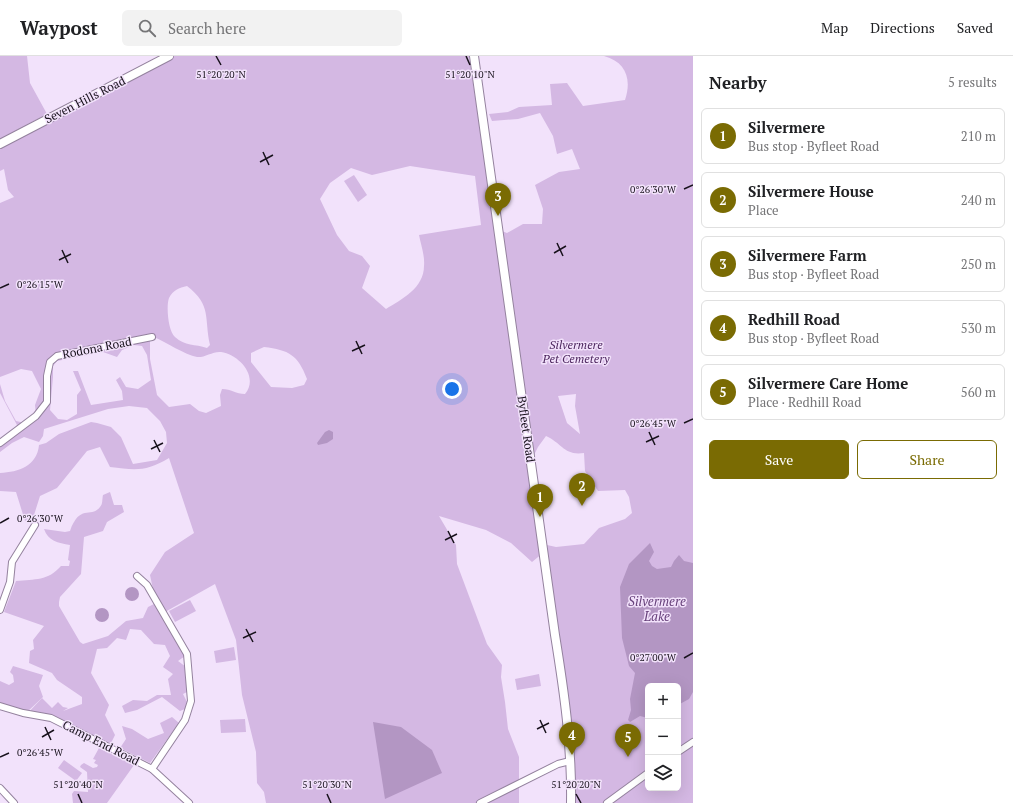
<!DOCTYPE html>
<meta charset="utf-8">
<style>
body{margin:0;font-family:"PT Serif",serif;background:#f2f2f2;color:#202124}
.controls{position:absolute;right:12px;bottom:12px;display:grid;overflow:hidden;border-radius:6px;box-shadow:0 4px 16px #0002}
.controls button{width:36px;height:36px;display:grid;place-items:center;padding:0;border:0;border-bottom:1px solid #e0e0e0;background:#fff;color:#202124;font:20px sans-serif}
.you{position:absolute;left:452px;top:333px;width:14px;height:14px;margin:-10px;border:3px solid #fff;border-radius:50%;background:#1a73e8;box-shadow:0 0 0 6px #1a73e833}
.badge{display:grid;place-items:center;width:26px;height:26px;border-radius:50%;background:#7a6b03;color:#fff;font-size:13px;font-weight:700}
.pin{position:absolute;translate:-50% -33px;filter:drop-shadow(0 1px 2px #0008)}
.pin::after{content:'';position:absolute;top:21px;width:14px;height:12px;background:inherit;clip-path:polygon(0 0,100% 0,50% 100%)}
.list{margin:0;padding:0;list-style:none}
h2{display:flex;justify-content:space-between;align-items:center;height:52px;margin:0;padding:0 16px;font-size:17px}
h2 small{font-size:13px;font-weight:400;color:#757577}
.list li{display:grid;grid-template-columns:26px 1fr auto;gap:12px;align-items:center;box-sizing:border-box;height:56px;margin:0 8px 8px;padding:0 8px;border:1px solid #e0e0e0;border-radius:6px}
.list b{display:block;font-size:15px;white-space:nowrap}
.list p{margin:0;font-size:13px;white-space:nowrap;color:#757577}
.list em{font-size:13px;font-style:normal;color:#757577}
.actions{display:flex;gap:8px;padding:12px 16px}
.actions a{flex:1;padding:9px 0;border:1px solid #7a6b03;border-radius:6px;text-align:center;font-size:14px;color:#7a6b03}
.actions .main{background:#7a6b03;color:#fff}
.icon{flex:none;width:22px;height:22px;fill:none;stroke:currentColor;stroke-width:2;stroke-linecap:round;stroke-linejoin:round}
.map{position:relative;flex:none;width:693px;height:747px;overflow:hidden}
header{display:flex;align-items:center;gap:24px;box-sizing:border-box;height:56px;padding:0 20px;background:#fff;border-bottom:1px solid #e0e0e0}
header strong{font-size:19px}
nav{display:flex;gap:22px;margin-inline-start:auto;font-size:14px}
.search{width:280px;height:36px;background:#f2f2f2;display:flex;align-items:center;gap:10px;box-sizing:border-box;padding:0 14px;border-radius:6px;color:#757577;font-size:15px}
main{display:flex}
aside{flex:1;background:#fff}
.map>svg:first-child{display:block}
.green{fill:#d4b8e3;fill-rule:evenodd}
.water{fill:#b396c3}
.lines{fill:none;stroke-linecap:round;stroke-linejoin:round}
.minor-casing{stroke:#94829e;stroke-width:8}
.major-casing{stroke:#94829e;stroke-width:10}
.minor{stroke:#fff;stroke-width:6}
.major{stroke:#fff;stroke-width:8}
.ticks{fill:none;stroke:#18121c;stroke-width:1.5}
.labels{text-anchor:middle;stroke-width:3;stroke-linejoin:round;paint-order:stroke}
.street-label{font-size:12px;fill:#18121c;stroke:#f2e2fb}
.park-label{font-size:12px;font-style:italic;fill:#4e2860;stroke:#f2e2fb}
.water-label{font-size:13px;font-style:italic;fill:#67417b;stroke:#f2e2fb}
.ticks-label{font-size:10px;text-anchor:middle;fill:#18121c;stroke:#f2e2fb;stroke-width:3;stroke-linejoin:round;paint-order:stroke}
</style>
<header>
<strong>Waypost</strong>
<div class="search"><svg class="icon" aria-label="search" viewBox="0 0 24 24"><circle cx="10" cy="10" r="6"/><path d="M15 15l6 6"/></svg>Search here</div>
<nav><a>Map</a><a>Directions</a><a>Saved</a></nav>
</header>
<main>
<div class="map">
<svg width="693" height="747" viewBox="0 0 693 747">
<rect width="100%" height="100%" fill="#f2e2fb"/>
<!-- green -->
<g class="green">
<path d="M 0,0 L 27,0 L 30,27 L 47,58 L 0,83 Z"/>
<path d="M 174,0 L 469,0 L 485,108 L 499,174 L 507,177 L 523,168 L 542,168 L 543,153 L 535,129 L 559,116 L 580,113 L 572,93 L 557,98 L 553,80 L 540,57 L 518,63 L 492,65 L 489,58 L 508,56 L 519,51 L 552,49 L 550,28 L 567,27 L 583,50 L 625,44 C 632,23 626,6 604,0 L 693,0 L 693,747 L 571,747 L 572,728 L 543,497 L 532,506 L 511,487 L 486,474 L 439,460 L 456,489 L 457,508 L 487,588 L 502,609 L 501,621 L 505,646 L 508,673 L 519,701 L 519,747 L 266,747 L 264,736 L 257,727 L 256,696 L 242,639 L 236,584 L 215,528 L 165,556 L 154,538 L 150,519 L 165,496 L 194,477 L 169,402 C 146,416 135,414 110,411 L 100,391 L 87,395 L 57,432 L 40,440 L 34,459 L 25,465 L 16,436 L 0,435 L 0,417 C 19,416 37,410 39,389 L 46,387 L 59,378 L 91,366 L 97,367 L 111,371 L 121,381 L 133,408 L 157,404 L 167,387 L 166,376 L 160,365 L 147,352 L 129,350 L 108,353 L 44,373 L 43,380 L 39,386 L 24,381 L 12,387 L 0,396 L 0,387 L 13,376 L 17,369 L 0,337 L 0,328 L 5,345 L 16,365 L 25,367 L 36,360 L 35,349 L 41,333 L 32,315 L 21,313 L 0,321 L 0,147 L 14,141 L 8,134 L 4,113 L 0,115 L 0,91 L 90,46 ZM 410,110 L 475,120 L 481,169 L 419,179 C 421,189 425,200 424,210 C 424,232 402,243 386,253 L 362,232 L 370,210 L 362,200 L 349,195 L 337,179 L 320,143 L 330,127 L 351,112 L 372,119 ZM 187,230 C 212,249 204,262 210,289 L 207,292 C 195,288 185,290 175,281 C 168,275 166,250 169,242 C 173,234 179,232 187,230 ZM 154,281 C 166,286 185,299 197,301 C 204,302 213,295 221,296 C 240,299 259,321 245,338 C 236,338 231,333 222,333 L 220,339 L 221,350 L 206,357 L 199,355 L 190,348 L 169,351 L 157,339 L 150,303 L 150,285 ZM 134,289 L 142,290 L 147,299 L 151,324 L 138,333 L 126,331 L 120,321 L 116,324 L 122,335 L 123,344 L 91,349 L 78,315 L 73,315 L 81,334 L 77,339 L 77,358 L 67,364 L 58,363 L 50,354 L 53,321 L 53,310 L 57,305 L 103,296 L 117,301 L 122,294 ZM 264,291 C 289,294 298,299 307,323 L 304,329 L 292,332 L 271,331 L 251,306 L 251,297 ZM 576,338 L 575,350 L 580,378 L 567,367 L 558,340 ZM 546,380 C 562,387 564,400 584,397 L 585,415 L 598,435 L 625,434 L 629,441 L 632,457 L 625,463 L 599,472 L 584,488 L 556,491 L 547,489 L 548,496 L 544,497 L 531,405 L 538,391 ZM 648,630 L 678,630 L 678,732 L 648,732 Z"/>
<path d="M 354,119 L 367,139 L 358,146 L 344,125 Z"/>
<path d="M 110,436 L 114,449 L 122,449 L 124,456 L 107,466 L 103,475 L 84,481 L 81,518 L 60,541 L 59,546 L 59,550 L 80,586 L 83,588 L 108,580 L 126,565 L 143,562 L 148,551 L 154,548 L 185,600 L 178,605 L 186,611 L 187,636 L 183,638 L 187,646 L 185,653 L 180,655 L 162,641 L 137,654 L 125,657 L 122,650 L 133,644 L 147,645 L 157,639 L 171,639 L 168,623 L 173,618 L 163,611 L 170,600 L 165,589 L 154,588 L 141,574 L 130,573 L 126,584 L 117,582 L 107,592 L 97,593 L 91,617 L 109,649 L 105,659 L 115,679 L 109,691 L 50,662 L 27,658 L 42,642 L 52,652 L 58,646 L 63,651 L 68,652 L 63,655 L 82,648 L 82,641 L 57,624 L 52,617 L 29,607 L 30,595 L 34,593 L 33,584 L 44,570 L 4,556 L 16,525 C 35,523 48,525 61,510 L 69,510 L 70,505 L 68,504 L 70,489 C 58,487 48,485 44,473 L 65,476 L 70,475 C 80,447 91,463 100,451 C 103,448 102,443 103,439 Z"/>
<path d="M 190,544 L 196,555 L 175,566 L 169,555 Z"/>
<path d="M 234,591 L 236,604 L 216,607 L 214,595 Z"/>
<path d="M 13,610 L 43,619 L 39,630 L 43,641 L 27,656 L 0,647 L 0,625 L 9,629 L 14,626 L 13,619 L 10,616 Z"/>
<path d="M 539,618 L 541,630 L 517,634 L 515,623 Z"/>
<path d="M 172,661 L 179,667 L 150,707 L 120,692 L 126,683 L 122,670 L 132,673 L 148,683 L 164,677 L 160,667 Z"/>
<path d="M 245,663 L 246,676 L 221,677 L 220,664 Z"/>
<path d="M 99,692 L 134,709 L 107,747 L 73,747 L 72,738 L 74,735 L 88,736 L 87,716 L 80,711 L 81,709 L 84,707 L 93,712 L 97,711 L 98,709 L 94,707 L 96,704 L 93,703 Z"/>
<path d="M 64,704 L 82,717 L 76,725 L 58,712 Z"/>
</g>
<!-- water -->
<g class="water">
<path d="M 329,374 L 333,376 L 333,383 L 327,387 L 318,389 L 317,387 L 325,376 Z"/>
<path d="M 650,487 L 654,496 L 649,505 L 652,510 L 657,513 L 671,511 L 674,505 L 679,499 L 684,505 L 693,507 L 693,636 L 689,643 L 678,649 L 678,630 L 648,630 L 648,662 L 640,660 L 630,666 L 628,664 L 631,654 L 630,643 L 635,617 L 629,610 L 622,582 L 620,531 L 629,508 Z"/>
<circle cx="132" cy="538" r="7"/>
<circle cx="102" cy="559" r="7"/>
<path d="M 373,666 L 401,671 L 432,694 L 442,717 L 385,743 Z"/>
</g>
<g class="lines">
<!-- minor casing -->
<g class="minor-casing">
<g id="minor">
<path d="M 0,387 L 36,360 L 47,346 L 47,320 L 50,306 L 57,300 L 152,281"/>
<path d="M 137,520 L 147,529 L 187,598 L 191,645 L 185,664 L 152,713"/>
<path d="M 0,554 L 10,526 L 12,506 L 35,469"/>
<path d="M 0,650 L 23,657 L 51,662 L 152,713 L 189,747"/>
<path d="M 678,696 L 693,686"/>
<path d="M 0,732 L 14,747"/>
<path d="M 480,747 L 558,708 L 570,705"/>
<path d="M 607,747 L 648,717"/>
</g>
</g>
<!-- major casing -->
<g class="major-casing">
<g id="major">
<path d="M 474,0 L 555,579 C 564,635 572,690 571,747"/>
<path d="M 0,88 L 169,0"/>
</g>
</g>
<!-- minor -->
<use href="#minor" class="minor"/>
<!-- major -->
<use href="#major" class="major"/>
</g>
<!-- ticks -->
<path class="ticks" d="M 216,0 L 221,9M 466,0 L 470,9M 263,96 L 269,109M 260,106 L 273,99M 684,133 L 693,129M 557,187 L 563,200M 62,194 L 68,207M 554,197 L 566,190M 59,204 L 71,198M 0,232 L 9,228M 356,285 L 362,298M 352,295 L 365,289M 684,367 L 693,363M 649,376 L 655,389M 154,384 L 160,396M 646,386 L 659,380M 151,393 L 163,387M 0,467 L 9,462M 448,475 L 454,487M 445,484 L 457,478M 246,573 L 253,586M 243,582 L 256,576M 684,602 L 693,597M 540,664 L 546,677M 45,671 L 51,684M 537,673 L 549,667M 42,681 L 54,674M 0,701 L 9,697M 78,738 L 82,747M 327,738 L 331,747M 576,738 L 581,747"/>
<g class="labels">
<!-- street labels -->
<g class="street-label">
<text transform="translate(85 44) rotate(-27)" y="4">Seven Hills Road</text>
<text transform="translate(97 292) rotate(-11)" y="4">Rodona Road</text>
<text transform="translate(526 373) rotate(82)" y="4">Byfleet Road</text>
<text transform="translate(101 687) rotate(27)" y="4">Camp End Road</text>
</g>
<!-- park labels -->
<g class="park-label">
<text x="576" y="293">Silvermere<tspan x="576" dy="14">Pet Cemetery</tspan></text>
</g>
<!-- water labels -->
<g class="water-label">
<text x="657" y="550">Silvermere<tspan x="657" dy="15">Lake</tspan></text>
</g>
</g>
<g class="ticks-label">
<text x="221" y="22">51°20'20"N</text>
<text x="470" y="22">51°20'10"N</text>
<text x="653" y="137">0°26'30"W</text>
<text x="40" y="232">0°26'15"W</text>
<text x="653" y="371">0°26'45"W</text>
<text x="40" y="466">0°26'30"W</text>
<text x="653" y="605">0°27'00"W</text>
<text x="40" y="700">0°26'45"W</text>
<text x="78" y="732">51°20'40"N</text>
<text x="327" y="732">51°20'30"N</text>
<text x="576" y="732">51°20'20"N</text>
</g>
</svg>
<div class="controls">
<button>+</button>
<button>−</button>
<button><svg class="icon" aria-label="layers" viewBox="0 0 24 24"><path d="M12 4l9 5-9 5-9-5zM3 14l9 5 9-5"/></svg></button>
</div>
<div class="you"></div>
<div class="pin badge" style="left:540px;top:461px">1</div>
<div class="pin badge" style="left:582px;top:450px">2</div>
<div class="pin badge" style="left:498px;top:160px">3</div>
<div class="pin badge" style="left:572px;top:699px">4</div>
<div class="pin badge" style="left:628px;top:701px">5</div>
</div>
<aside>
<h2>Nearby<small>5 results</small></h2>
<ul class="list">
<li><span class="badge">1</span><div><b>Silvermere</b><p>Bus stop · Byfleet Road</p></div><em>210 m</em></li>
<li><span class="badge">2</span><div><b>Silvermere House</b><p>Place</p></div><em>240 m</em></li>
<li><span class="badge">3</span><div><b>Silvermere Farm</b><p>Bus stop · Byfleet Road</p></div><em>250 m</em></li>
<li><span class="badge">4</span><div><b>Redhill Road</b><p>Bus stop · Byfleet Road</p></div><em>530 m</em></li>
<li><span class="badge">5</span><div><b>Silvermere Care Home</b><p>Place · Redhill Road</p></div><em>560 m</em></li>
</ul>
<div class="actions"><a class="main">Save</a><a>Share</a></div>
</aside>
</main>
